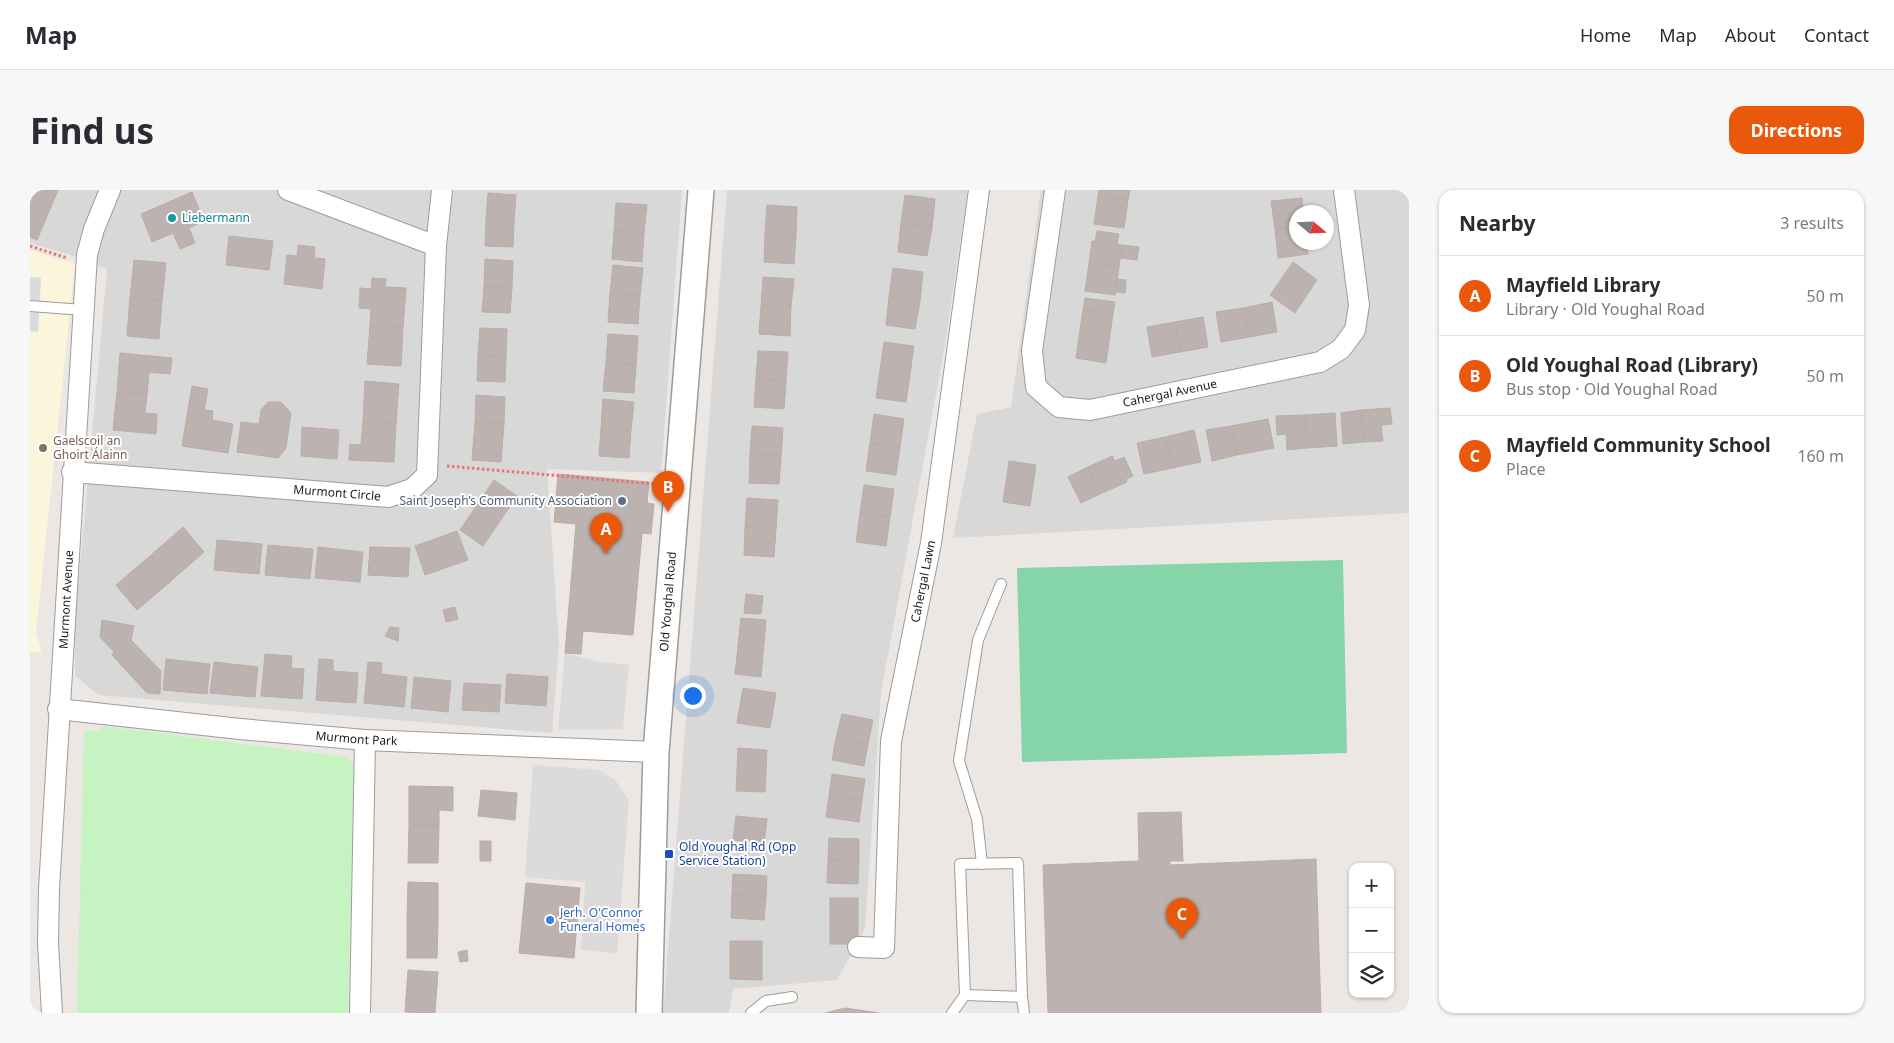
<!DOCTYPE html>
<meta charset="utf-8">
<style>
body{margin:0;font-family:"Noto Sans",sans-serif;background:#f7f7f7;color:#2b2b33}
.controls{position:absolute;right:15px;bottom:15px;display:grid;overflow:hidden;border-radius:10px;box-shadow:0 1px 4px #0004}
.controls button{width:45px;height:45px;display:grid;place-items:center;padding:0;border:0;border-bottom:1px solid #e1e1e2;background:#fff;color:#2b2b33;font:25px sans-serif}
.compass{position:absolute;left:1259px;top:15px;width:45px;height:45px;border-radius:50%;background:#fff;box-shadow:0 1px 4px #0004;rotate:109deg}
.you{position:absolute;left:662px;top:505px;width:18px;height:18px;margin:-12px;border:4px solid #fff;border-radius:50%;background:#1a73e8;box-shadow:0 0 0 8px #1a73e833}
.badge{display:grid;place-items:center;width:32px;height:32px;border-radius:50%;background:#ea580c;color:#fff;font-size:16px;font-weight:700}
.pin{position:absolute;translate:-50% -41px;filter:drop-shadow(0 1px 2px #0008)}
.pin::after{content:'';position:absolute;top:26px;width:18px;height:15px;background:inherit;clip-path:polygon(0 0,100% 0,50% 100%)}
.list{margin:0;padding:0;list-style:none}
h2{display:flex;justify-content:space-between;align-items:center;height:65px;margin:0;padding:0 20px;font-size:21px}
h2 small{font-size:16px;font-weight:400;color:#7c7c81}
.list li{display:grid;grid-template-columns:32px 1fr auto;gap:15px;align-items:center;box-sizing:border-box;height:80px;padding:0 20px;border-top:1px solid #e1e1e2}
.list b{display:block;font-size:19px;white-space:nowrap}
.list p{margin:0;font-size:16px;white-space:nowrap;color:#7c7c81}
.list em{font-size:16px;font-style:normal;color:#7c7c81}
.icon{flex:none;width:28px;height:28px;fill:none;stroke:currentColor;stroke-width:2;stroke-linecap:round;stroke-linejoin:round}
.map{position:relative;flex:none;width:1379px;height:823px;overflow:hidden;border-radius:15px}
header{display:flex;align-items:center;gap:30px;box-sizing:border-box;height:70px;padding:0 25px;background:#fff;border-bottom:1px solid #e1e1e2}
header strong{font-size:24px}
nav{display:flex;gap:28px;margin-inline-start:auto;font-size:18px}
.intro{display:flex;align-items:center;justify-content:space-between;box-sizing:border-box;height:120px;padding:0 30px}
h1{margin:0;font-size:35px}
.button{padding:12px 22px;border-radius:15px;background:#ea580c;color:#fff;font-size:18px;font-weight:700}
main{display:flex;gap:30px;padding:0 30px}
aside{flex:1;background:#fff;border-radius:15px;box-shadow:0 1px 4px #0004}
.map>svg:first-child{display:block}
.residential{fill:#d9d8d8;fill-rule:evenodd}
.education{fill:#fbf6db}
.park{fill:#c5f3c1}
.pitch{fill:#86d4aa}
.parking{fill:#dbdbdb}
.building{fill:#bcb2af;stroke:#bcaca6}
.lines{fill:none;stroke-linecap:round;stroke-linejoin:round}
.service-casing{stroke:#9c9c9c;stroke-width:12}
.minor-casing{stroke:#9c9c9c;stroke-width:22}
.tertiary-casing{stroke:#9c9c9c;stroke-width:28}
.path{stroke:#eb737a;stroke-width:3;stroke-dasharray:2.5 2.5;stroke-linecap:butt}
.service{stroke:#fff;stroke-width:10}
.minor{stroke:#fff;stroke-width:20}
.tertiary{stroke:#fff;stroke-width:25}
.culture-dot{fill:#0f9aa8;stroke:#fff;stroke-width:2}
.education-dot{fill:#8d6e63;stroke:#fff;stroke-width:2}
.service-dot{fill:#5c6f8a;stroke:#fff;stroke-width:2}
.transit-dot{fill:#1a4fb4;stroke:#fff;stroke-width:2}
.shop-dot{fill:#3f7fe0;stroke:#fff;stroke-width:2}
.labels{text-anchor:middle;stroke-width:4;stroke-linejoin:round;paint-order:stroke}
.culture-label{font-size:12px;fill:#0d838f;stroke:#fff;text-anchor:start}
.street-label{font-size:12px;fill:#1b1b1b;stroke:#fff}
.education-label{font-size:12px;fill:#785e54;stroke:#fff;text-anchor:start}
.service-label{font-size:12px;fill:#4e5e75;stroke:#fff;text-anchor:end}
.transit-label{font-size:12px;fill:#164399;stroke:#fff;text-anchor:start}
.shop-label{font-size:12px;fill:#366cbe;stroke:#fff;text-anchor:start}
</style>
<header>
<strong>Map</strong>
<nav><a>Home</a><a>Map</a><a>About</a><a>Contact</a></nav>
</header>
<div class="intro"><h1>Find us</h1><a class="button">Directions</a></div>
<main>
<div class="map">
<svg width="1379" height="823" viewBox="0 0 1379 823">
<rect width="100%" height="100%" fill="#ece7e2"/>
<!-- residential -->
<g class="residential">
<path d="M 0,0 L 652,0 L 631,283 L 517,279 L 529,454 L 522,543 L 69,505 L 45,486 L 45,432 L 77,79 L 40,65 L 0,53 Z"/>
<path d="M 697,0 L 938,0 L 915,155 L 851,503 L 835,739 L 807,790 L 703,799 L 699,823 L 633,823 Z"/>
<path d="M 1011,0 L 1379,0 L 1379,323 L 923,348 L 947,224 L 981,217 ZM 1266,22 L 1296,22 L 1296,52 L 1266,52 Z"/>
</g>
<!-- education -->
<path class="education" d="M 0,60 L 45,74 L 6,442 L 12,463 L 0,462 Z"/>
<!-- park -->
<path class="park" d="M 72,536 L 316,567 L 324,574 L 318,823 L 47,823 L 54,540 L 71,541 Z"/>
<!-- pitch -->
<path class="pitch" d="M 1313,370 L 1317,563 L 992,572 L 987,378 Z"/>
<!-- parking -->
<g class="parking">
<path d="M 0,87 L 11,88 L 8,142 L 0,141 Z"/>
<path d="M 535,463 L 569,472 L 599,475 L 593,539 L 528,540 Z"/>
<path d="M 503,575 L 569,580 L 586,591 L 599,610 L 587,763 L 551,760 L 555,692 L 495,687 Z"/>
</g>
<!-- building -->
<g class="building">
<path d="M 0,0 L 28,0 L 7,50 L 0,47 Z"/>
<path d="M 1069,0 L 1100,0 L 1098,10 L 1068,6 Z"/>
<path d="M 162,2 L 174,31 L 159,38 L 165,53 L 150,59 L 143,43 L 122,52 L 111,24 Z"/>
<path d="M 458,3 L 486,5 L 484,32 L 456,30 Z"/>
<path d="M 875,5 L 905,9 L 902,38 L 871,33 Z"/>
<path d="M 1068,6 L 1098,10 L 1094,38 L 1064,34 Z"/>
<path d="M 1272,8 L 1273,22 L 1266,22 L 1266,37 L 1245,39 L 1241,11 Z"/>
<path d="M 586,13 L 617,15 L 614,43 L 584,41 Z"/>
<path d="M 737,15 L 767,17 L 766,46 L 735,44 Z"/>
<path d="M 456,30 L 484,32 L 483,57 L 455,56 Z"/>
<path d="M 871,33 L 902,38 L 897,66 L 868,62 Z"/>
<path d="M 1266,37 L 1266,52 L 1277,52 L 1278,64 L 1248,68 L 1245,39 Z"/>
<path d="M 584,41 L 614,43 L 612,72 L 582,69 Z"/>
<path d="M 1067,41 L 1089,44 L 1087,54 L 1065,52 Z"/>
<path d="M 735,44 L 766,46 L 764,74 L 734,72 Z"/>
<path d="M 199,46 L 243,51 L 239,80 L 196,75 Z"/>
<path d="M 1062,51 L 1092,55 L 1089,77 L 1059,73 Z"/>
<path d="M 268,55 L 285,57 L 284,68 L 295,69 L 292,99 L 254,94 L 257,65 L 267,66 Z"/>
<path d="M 1092,55 L 1109,57 L 1107,70 L 1090,68 Z"/>
<path d="M 455,69 L 483,71 L 482,98 L 454,97 Z"/>
<path d="M 104,70 L 136,73 L 132,111 L 100,108 Z"/>
<path d="M 1263,72 L 1287,90 L 1265,123 L 1240,105 Z"/>
<path d="M 1059,73 L 1089,77 L 1085,105 L 1055,101 Z"/>
<path d="M 583,75 L 613,78 L 610,106 L 580,103 Z"/>
<path d="M 863,78 L 893,82 L 890,111 L 859,107 Z"/>
<path d="M 733,87 L 764,89 L 761,117 L 731,116 Z"/>
<path d="M 342,88 L 356,89 L 355,97 L 376,98 L 373,137 L 340,135 L 341,119 L 329,118 L 330,98 L 341,99 Z"/>
<path d="M 1087,89 L 1096,90 L 1095,103 L 1086,102 Z"/>
<path d="M 454,97 L 482,98 L 480,123 L 452,122 Z"/>
<path d="M 580,103 L 610,106 L 608,134 L 578,132 Z"/>
<path d="M 859,107 L 890,111 L 885,139 L 856,135 Z"/>
<path d="M 100,108 L 132,111 L 129,149 L 97,146 Z"/>
<path d="M 1055,108 L 1085,112 L 1083,124 L 1053,120 Z"/>
<path d="M 1242,112 L 1247,142 L 1219,147 L 1214,118 Z"/>
<path d="M 731,116 L 761,117 L 760,146 L 729,144 Z"/>
<path d="M 1214,118 L 1219,147 L 1191,152 L 1186,122 Z"/>
<path d="M 1053,120 L 1083,124 L 1080,144 L 1050,140 Z"/>
<path d="M 1173,127 L 1178,157 L 1150,162 L 1145,132 Z"/>
<path d="M 1145,132 L 1150,162 L 1122,167 L 1117,137 Z"/>
<path d="M 340,135 L 373,137 L 371,176 L 337,174 Z"/>
<path d="M 450,138 L 477,139 L 476,167 L 448,165 Z"/>
<path d="M 1050,140 L 1080,144 L 1076,173 L 1046,168 Z"/>
<path d="M 578,144 L 608,146 L 606,175 L 576,172 Z"/>
<path d="M 854,152 L 884,156 L 880,184 L 850,180 Z"/>
<path d="M 728,161 L 758,162 L 756,191 L 726,189 Z"/>
<path d="M 90,163 L 142,168 L 140,184 L 119,182 L 117,204 L 87,202 Z"/>
<path d="M 448,165 L 476,167 L 475,192 L 447,191 Z"/>
<path d="M 576,172 L 606,175 L 604,203 L 573,201 Z"/>
<path d="M 850,180 L 880,184 L 876,212 L 846,208 Z"/>
<path d="M 726,189 L 756,191 L 754,219 L 724,217 Z"/>
<path d="M 335,191 L 369,194 L 366,233 L 333,231 Z"/>
<path d="M 162,196 L 178,199 L 174,220 L 183,221 L 182,230 L 203,234 L 198,263 L 152,256 Z"/>
<path d="M 87,202 L 117,204 L 115,223 L 127,224 L 126,244 L 83,240 Z"/>
<path d="M 446,205 L 475,207 L 474,233 L 445,232 Z"/>
<path d="M 573,209 L 604,212 L 601,240 L 571,238 Z"/>
<path d="M 238,212 L 251,212 L 261,223 L 256,258 L 248,268 L 207,262 L 211,232 L 229,234 L 231,220 Z"/>
<path d="M 1360,218 L 1362,234 L 1351,235 L 1353,251 L 1334,252 L 1331,220 Z"/>
<path d="M 1331,220 L 1334,252 L 1313,254 L 1311,223 Z"/>
<path d="M 1305,223 L 1307,256 L 1277,258 L 1275,225 Z"/>
<path d="M 844,224 L 874,229 L 870,257 L 840,253 Z"/>
<path d="M 1275,225 L 1277,258 L 1257,260 L 1256,244 L 1247,245 L 1246,226 Z"/>
<path d="M 1238,229 L 1244,258 L 1207,265 L 1201,236 Z"/>
<path d="M 333,231 L 366,233 L 364,272 L 319,270 L 320,254 L 331,255 Z"/>
<path d="M 445,232 L 474,233 L 471,272 L 442,270 Z"/>
<path d="M 722,236 L 753,238 L 751,266 L 720,264 Z"/>
<path d="M 1201,236 L 1207,265 L 1182,271 L 1176,240 Z"/>
<path d="M 272,237 L 309,240 L 307,269 L 271,266 Z"/>
<path d="M 571,238 L 601,240 L 599,268 L 569,266 Z"/>
<path d="M 1164,240 L 1171,272 L 1142,278 L 1135,247 Z"/>
<path d="M 1135,247 L 1142,278 L 1114,284 L 1107,253 Z"/>
<path d="M 840,253 L 870,257 L 866,285 L 836,281 Z"/>
<path d="M 720,264 L 751,266 L 749,294 L 719,293 Z"/>
<path d="M 1082,266 L 1085,271 L 1094,267 L 1103,286 L 1096,289 L 1097,292 L 1070,304 L 1058,277 Z"/>
<path d="M 979,271 L 1006,275 L 1000,316 L 973,312 Z"/>
<path d="M 1058,277 L 1070,304 L 1051,313 L 1038,287 Z"/>
<path d="M 528,284 L 619,292 L 617,313 L 624,314 L 621,344 L 612,343 L 603,445 L 553,441 L 551,464 L 535,463 L 546,334 L 524,332 Z"/>
<path d="M 464,290 L 487,306 L 453,356 L 430,340 Z"/>
<path d="M 834,295 L 864,299 L 860,327 L 830,323 Z"/>
<path d="M 717,308 L 748,310 L 746,339 L 715,337 Z"/>
<path d="M 830,323 L 860,327 L 856,356 L 826,352 Z"/>
<path d="M 153,337 L 174,362 L 141,391 L 120,366 Z"/>
<path d="M 715,337 L 746,339 L 744,367 L 714,365 Z"/>
<path d="M 427,341 L 438,370 L 395,385 L 385,356 Z"/>
<path d="M 187,350 L 232,354 L 229,384 L 184,380 Z"/>
<path d="M 238,355 L 283,359 L 280,389 L 235,385 Z"/>
<path d="M 288,357 L 333,362 L 330,392 L 285,388 Z"/>
<path d="M 340,357 L 380,358 L 378,387 L 338,385 Z"/>
<path d="M 120,366 L 141,391 L 107,420 L 86,395 Z"/>
<path d="M 716,404 L 733,406 L 731,424 L 714,423 Z"/>
<path d="M 425,417 L 428,429 L 416,432 L 413,420 Z"/>
<path d="M 711,428 L 736,430 L 731,487 L 705,484 Z"/>
<path d="M 72,430 L 104,436 L 101,450 L 131,481 L 130,504 L 117,503 L 82,465 L 84,462 L 70,447 Z"/>
<path d="M 360,437 L 369,438 L 368,451 L 355,446 Z"/>
<path d="M 235,464 L 262,466 L 261,478 L 274,479 L 272,509 L 231,506 Z"/>
<path d="M 136,469 L 180,474 L 177,504 L 133,500 Z"/>
<path d="M 289,469 L 303,470 L 303,481 L 328,483 L 326,513 L 286,510 Z"/>
<path d="M 184,472 L 228,477 L 225,507 L 180,503 Z"/>
<path d="M 338,472 L 352,473 L 351,484 L 377,487 L 374,517 L 334,513 Z"/>
<path d="M 477,484 L 518,487 L 516,516 L 475,513 Z"/>
<path d="M 384,487 L 421,491 L 418,522 L 381,518 Z"/>
<path d="M 434,493 L 471,495 L 469,522 L 432,520 Z"/>
<path d="M 713,498 L 746,503 L 740,538 L 707,533 Z"/>
<path d="M 812,524 L 843,530 L 838,554 L 806,548 Z"/>
<path d="M 806,548 L 838,554 L 834,576 L 802,570 Z"/>
<path d="M 708,558 L 737,560 L 735,602 L 706,601 Z"/>
<path d="M 802,584 L 835,589 L 832,610 L 799,606 Z"/>
<path d="M 379,596 L 423,597 L 423,621 L 409,620 L 409,635 L 379,635 Z"/>
<path d="M 451,600 L 487,603 L 485,630 L 448,626 Z"/>
<path d="M 799,606 L 832,610 L 829,632 L 796,627 Z"/>
<path d="M 1151,622 L 1153,671 L 1140,671 L 1140,675 L 1286,669 L 1291,823 L 1018,823 L 1013,675 L 1109,671 L 1108,623 Z"/>
<path d="M 706,626 L 737,629 L 734,653 L 703,650 Z"/>
<path d="M 379,635 L 409,635 L 408,673 L 378,673 Z"/>
<path d="M 799,648 L 829,649 L 829,671 L 798,670 Z"/>
<rect x="450" y="651" width="11" height="20"/>
<path d="M 798,670 L 829,671 L 828,694 L 797,693 Z"/>
<path d="M 703,684 L 737,686 L 736,707 L 702,705 Z"/>
<path d="M 378,692 L 408,693 L 408,730 L 377,730 Z"/>
<path d="M 496,693 L 550,698 L 544,768 L 489,763 Z"/>
<path d="M 702,705 L 736,707 L 734,730 L 701,728 Z"/>
<rect x="800" y="708" width="28" height="22"/>
<path d="M 377,730 L 408,730 L 407,768 L 377,768 Z"/>
<rect x="800" y="730" width="28" height="24"/>
<path d="M 700,751 L 732,751 L 732,790 L 700,789 Z"/>
<path d="M 437,760 L 438,771 L 430,772 L 428,762 Z"/>
<path d="M 378,780 L 408,782 L 405,823 L 375,822 Z"/>
<path d="M 815,818 L 849,823 L 795,823 Z"/>
</g>
<g class="lines">
<!-- service casing -->
<g class="service-casing">
<g id="service">
<path d="M 0,116 L 53,120"/>
<path d="M 952,674 L 947,629 L 929,571 L 948,450 L 971,394"/>
<path d="M 992,807 L 935,805 L 930,674 L 988,673 L 992,807 L 994,823"/>
<path d="M 721,823 L 736,811 L 762,807"/>
<path d="M 922,823 L 935,805"/>
</g>
</g>
<!-- minor casing -->
<g class="minor-casing">
<g id="minor">
<path d="M 258,0 L 406,56"/>
<path id="s1" d="M 1025,0 L 1002,161 L 1006,197 L 1029,217 L 1060,220 L 1290,172 L 1311,159 L 1325,140 L 1329,115 L 1314,0"/>
<path id="s2" d="M 42,282 L 358,307 L 382,299 L 397,285 L 406,56 L 412,0"/>
<path id="s3" d="M 28,519 L 210,539 L 335,550 L 626,562"/>
<path id="s4" d="M 828,757 L 854,758 L 861,551 L 901,353 L 949,0"/>
<path id="s5" d="M 22,823 L 18,753 L 19,699 L 57,65 L 64,39 L 80,0"/>
<path d="M 330,823 L 335,550"/>
</g>
</g>
<!-- tertiary casing -->
<g class="tertiary-casing">
<g id="tertiary">
<path id="s6" d="M 619,823 L 626,562 L 671,0"/>
</g>
</g>
<!-- path -->
<g class="path">
<path d="M 0,56 L 37,68"/>
<path d="M 417,276 L 625,294"/>
</g>
<!-- service -->
<use href="#service" class="service"/>
<!-- minor -->
<use href="#minor" class="minor"/>
<!-- tertiary -->
<use href="#tertiary" class="tertiary"/>
</g>
<!-- markers -->
<circle class="culture-dot" cx="142" cy="28" r="5"/>
<circle class="education-dot" cx="13" cy="258" r="5"/>
<circle class="service-dot" cx="592" cy="311" r="5"/>
<rect class="transit-dot" x="634" y="659" width="10" height="10" rx="2.5"/>
<circle class="shop-dot" cx="520" cy="730" r="5"/>
<g class="labels">
<!-- culture labels -->
<g class="culture-label">
<text x="152" y="32">Liebermann</text>
</g>
<!-- street labels -->
<g class="street-label">
<text dy="4" stroke="none"><textPath href="#s1" startOffset="342">Cahergal Avenue</textPath></text>
<text dy="4" stroke="none"><textPath href="#s2" startOffset="266">Murmont Circle</textPath></text>
<text dy="4" stroke="none"><textPath href="#s4" startOffset="396">Cahergal Lawn</textPath></text>
<text dy="4" stroke="none"><textPath href="#s5" startOffset="414">Murmont Avenue</textPath></text>
<text dy="4" stroke="none"><textPath href="#s6" startOffset="412">Old Youghal Road</textPath></text>
<text dy="4" stroke="none"><textPath href="#s3" startOffset="300">Murmont Park</textPath></text>
</g>
<!-- education labels -->
<g class="education-label">
<text x="23" y="255">Gaelscoil an<tspan x="23" dy="14">Ghoirt Álainn</tspan></text>
</g>
<!-- service labels -->
<g class="service-label">
<text x="582" y="315">Saint Joseph’s Community Association</text>
</g>
<!-- transit labels -->
<g class="transit-label">
<text x="649" y="661">Old Youghal Rd (Opp<tspan x="649" dy="14">Service Station)</tspan></text>
</g>
<!-- shop labels -->
<g class="shop-label">
<text x="530" y="727">Jerh. O'Connor<tspan x="530" dy="14">Funeral Homes</tspan></text>
</g>
</g>
</svg>
<div class="controls">
<button>+</button>
<button>−</button>
<button><svg class="icon" aria-label="layers" viewBox="0 0 24 24"><path d="M12 4l9 5-9 5-9-5zM3 14l9 5 9-5"/></svg></button>
</div>
<svg class="compass" viewBox="-18 -18 36 36"><path d="M0-13l5 13h-10z" fill="#e53935"/><path d="M0 13l5-13h-10z" fill="#7c7c81"/></svg>
<div class="you"></div>
<div class="pin badge" style="left:576px;top:364px">A</div>
<div class="pin badge" style="left:638px;top:322px">B</div>
<div class="pin badge" style="left:1152px;top:749px">C</div>
</div>
<aside>
<h2>Nearby<small>3 results</small></h2>
<ul class="list">
<li><span class="badge">A</span><div><b>Mayfield Library</b><p>Library · Old Youghal Road</p></div><em>50 m</em></li>
<li><span class="badge">B</span><div><b>Old Youghal Road (Library)</b><p>Bus stop · Old Youghal Road</p></div><em>50 m</em></li>
<li><span class="badge">C</span><div><b>Mayfield Community School</b><p>Place</p></div><em>160 m</em></li>
</ul>
</aside>
</main>
